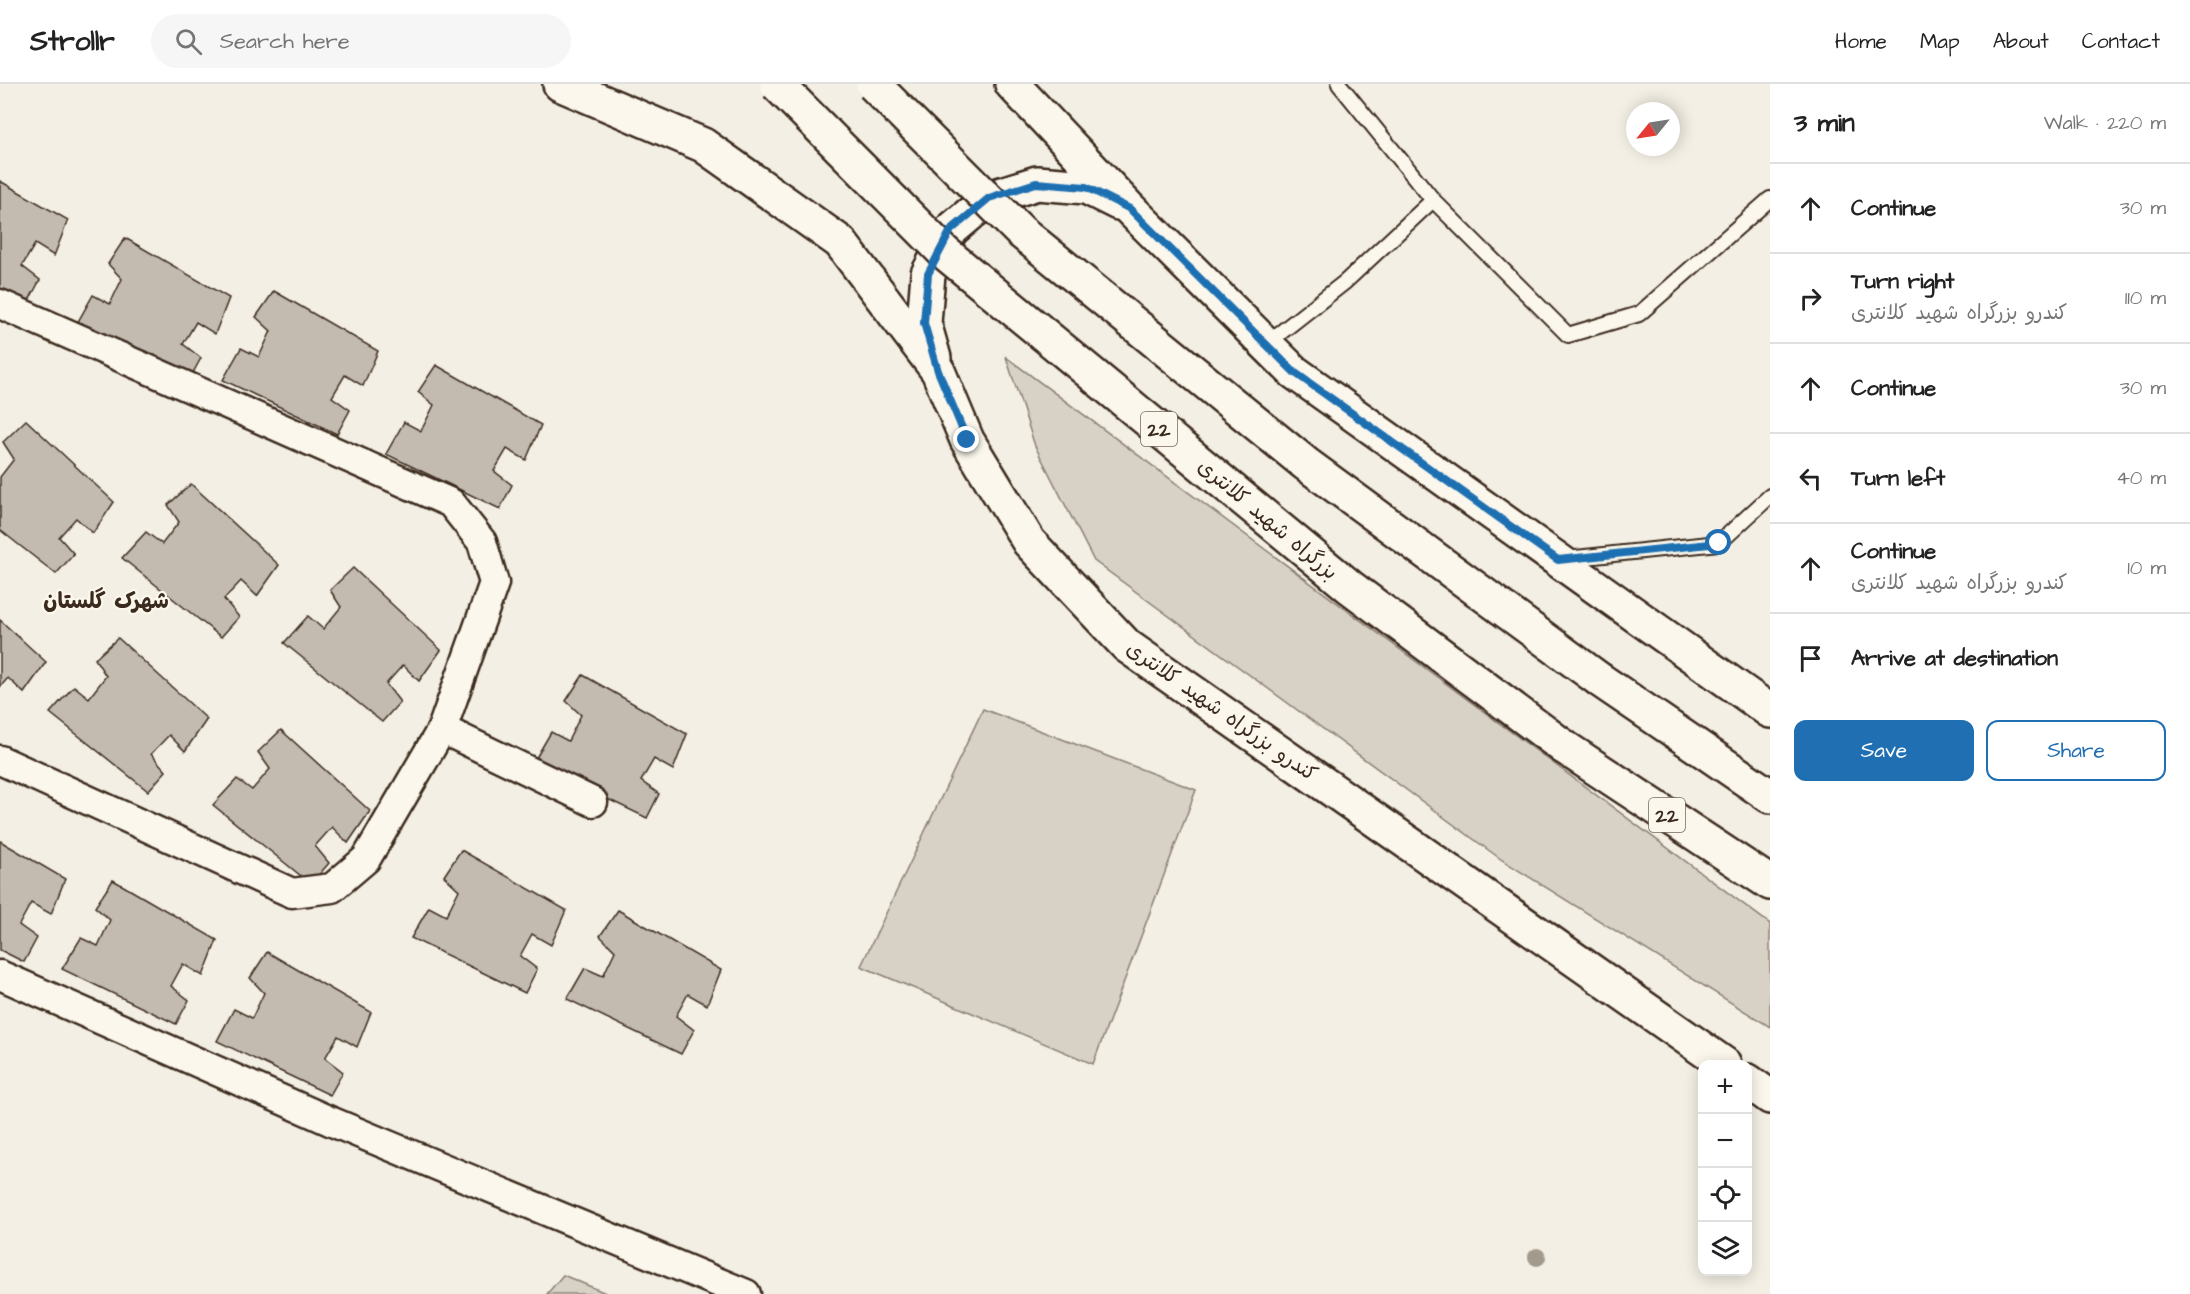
<!DOCTYPE html>
<meta charset="utf-8">
<style>
body{margin:0;font-family:"Architects Daughter","Playpen Sans Arabic",sans-serif;background:#f6f6f6;color:#222}
.controls{position:absolute;right:18px;bottom:18px;display:grid;overflow:hidden;border-radius:12px;box-shadow:0 3px 15px #0003}
.controls button{width:54px;height:54px;display:grid;place-items:center;padding:0;border:0;border-bottom:2px solid #e0e0e0;background:#fff;color:#222;font:30px sans-serif}
.compass{position:absolute;left:1626px;top:18px;width:54px;height:54px;border-radius:50%;background:#fff;box-shadow:0 3px 15px #0003;rotate:240deg}
.stop{position:absolute;width:18px;height:18px;margin:-14px;border:4px solid #1f6fb2;border-radius:50%;background:#fff}
.stop.end{background:#1f6fb2;border-color:#fff;box-shadow:0 2px 6px #0008}
.list{margin:0;padding:0;list-style:none}
h2{display:flex;justify-content:space-between;align-items:center;height:78px;margin:0;padding:0 24px;font-size:26px}
h2 small{font-size:20px;font-weight:400;color:#767676}
.list li{display:grid;grid-template-columns:39px 1fr auto;gap:18px;align-items:center;box-sizing:border-box;height:90px;padding:0 24px;border-top:2px solid #e0e0e0}
.list b{display:block;font-size:22px;white-space:nowrap}
.list p{margin:0;font-size:20px;white-space:nowrap;color:#767676}
.list em{font-size:20px;font-style:normal;color:#767676}
.actions{display:flex;gap:12px;padding:18px 24px}
.actions a{flex:1;padding:14px 0;border:2px solid #1f6fb2;border-radius:12px;text-align:center;font-size:21px;color:#1f6fb2}
.actions .main{background:#1f6fb2;color:#fff}
.icon{flex:none;width:33px;height:33px;fill:none;stroke:currentColor;stroke-width:2;stroke-linecap:round;stroke-linejoin:round}
.map{position:relative;flex:none;width:1770px;height:1210px;overflow:hidden}
header{display:flex;align-items:center;gap:36px;box-sizing:border-box;height:84px;padding:0 30px;background:#fff;border-bottom:2px solid #e0e0e0}
header strong{font-size:28px}
nav{display:flex;gap:33px;margin-inline-start:auto;font-size:21px}
.search{width:420px;height:54px;background:#f6f6f6;display:flex;align-items:center;gap:15px;box-sizing:border-box;padding:0 21px;border-radius:33px;color:#767676;font-size:22px}
main{display:flex}
aside{flex:1;background:#fff}
.map>svg:first-child{display:block}
.green{fill:#d8d1c6;stroke:#8a7e72;stroke-width:1.5}
.building{fill:#c3bbb0;stroke:#3b2a1e;stroke-width:1.5}
.lines{fill:none;stroke-linecap:round;stroke-linejoin:round}
.lane-casing{stroke:#3b2a1e;stroke-width:18}
.street-casing{stroke:#3b2a1e;stroke-width:33}
.secondary-casing{stroke:#3b2a1e;stroke-width:38}
.highway-casing{stroke:#3b2a1e;stroke-width:38}
.lane{stroke:#fbf7ec;stroke-width:14}
.street{stroke:#fbf7ec;stroke-width:28}
.secondary{stroke:#fbf7ec;stroke-width:33}
.highway{stroke:#fbf7ec;stroke-width:33}
.highway-bridge-casing{stroke:#3b2a1e;stroke-width:38;stroke-linecap:butt}
.highway-bridge{stroke:#fbf7ec;stroke-width:33}
.tree{fill:#a39a8e}
.route{stroke:#1f6fb2;stroke-width:8}
.labels{text-anchor:middle;stroke-width:4.5;stroke-linejoin:round;paint-order:stroke}
.shield{fill:#fbf7ec;stroke:#75685c;stroke-width:1.5}
.shield-label{font-size:20px;font-weight:bold;fill:#3b2a1e}
.street-label{font-size:21px;fill:#3b2a1e;stroke:#fbf7ec}
.neighbourhood-label{font-size:22px;font-weight:bold;fill:#3b2a1e;stroke:#fbf7ec}
</style>
<header>
<strong>Strollr</strong>
<div class="search"><svg class="icon" aria-label="search" viewBox="0 0 24 24"><circle cx="10" cy="10" r="6"/><path d="M15 15l6 6"/></svg>Search here</div>
<nav><a>Home</a><a>Map</a><a>About</a><a>Contact</a></nav>
</header>
<main>
<div class="map">
<svg width="1770" height="1210" viewBox="0 0 1770 1210">
<rect width="100%" height="100%" fill="#f3efe4"/>
<filter id="ink" filterUnits="userSpaceOnUse"><feTurbulence type="fractalNoise" baseFrequency=".0167" numOctaves="2"/><feDisplacementMap in="SourceGraphic" scale="12" xChannelSelector="R" yChannelSelector="G"/><feConvolveMatrix kernelMatrix="1 2 1 2 8 2 1 2 1" color-interpolation-filters="sRGB"/></filter>
<g filter="url(#ink)">
<!-- green -->
<g class="green">
<path d="M 1006,273 L 1770,840 L 1770,943 L 1502,776 L 1094,477 L 1035,362 Z"/>
<path d="M 983,625 L 1196,706 L 1093,980 L 861,882 Z"/>
<path d="M 563,1191 L 608,1210 L 547,1210 Z"/>
</g>
<!-- building -->
<g class="building">
<path d="M 0,97 L 68,136 L 54,172 L 35,160 L 22,182 L 40,196 L 27,220 L 0,207 Z"/>
<path d="M 125,154 L 229,214 L 215,250 L 196,238 L 183,260 L 201,274 L 188,298 L 75,243 L 93,211 L 110,220 L 122,195 L 108,180 Z"/>
<path d="M 274,207 L 378,267 L 363,302 L 345,291 L 332,313 L 350,326 L 337,350 L 223,296 L 241,264 L 259,273 L 271,247 L 256,233 Z"/>
<path d="M 436,281 L 541,341 L 526,376 L 507,365 L 494,387 L 512,401 L 500,425 L 386,370 L 404,338 L 421,347 L 434,321 L 418,308 Z"/>
<path d="M 26,336 L 114,418 L 93,449 L 76,434 L 59,453 L 74,470 L 56,490 L 0,446 L 0,393 L 14,375 L 3,358 Z"/>
<path d="M 191,400 L 279,481 L 257,512 L 241,497 L 224,515 L 239,533 L 221,553 L 122,474 L 146,448 L 162,460 L 179,438 L 168,421 Z"/>
<path d="M 353,484 L 441,566 L 419,597 L 403,581 L 386,600 L 400,618 L 382,638 L 284,559 L 308,532 L 323,545 L 341,523 L 330,506 Z"/>
<path d="M 0,536 L 46,578 L 24,609 L 8,594 L 0,603 Z"/>
<path d="M 118,554 L 207,635 L 185,667 L 169,651 L 151,670 L 166,687 L 148,707 L 50,629 L 74,602 L 89,614 L 106,592 L 95,575 Z"/>
<path d="M 583,591 L 687,650 L 673,686 L 654,675 L 641,697 L 659,710 L 647,734 L 533,679 L 551,648 L 568,657 L 581,631 L 566,617 Z"/>
<path d="M 281,646 L 370,727 L 348,759 L 332,743 L 315,762 L 329,779 L 311,800 L 213,721 L 237,695 L 252,706 L 270,685 L 258,668 Z"/>
<path d="M 0,757 L 65,795 L 51,830 L 31,819 L 19,841 L 37,854 L 24,878 L 0,866 Z"/>
<path d="M 461,766 L 566,826 L 551,861 L 532,850 L 520,872 L 537,885 L 525,909 L 411,854 L 429,823 L 446,832 L 459,806 L 444,792 Z"/>
<path d="M 113,796 L 217,856 L 203,892 L 183,880 L 171,902 L 189,916 L 176,940 L 62,885 L 81,854 L 98,862 L 110,836 L 95,823 Z"/>
<path d="M 618,826 L 721,886 L 707,921 L 688,910 L 676,932 L 694,946 L 681,970 L 567,915 L 585,884 L 603,892 L 615,867 L 600,852 Z"/>
<path d="M 267,868 L 371,928 L 357,963 L 338,952 L 325,974 L 343,988 L 330,1011 L 217,957 L 234,925 L 252,934 L 264,909 L 250,894 Z"/>
</g>
<g class="lines">
<!-- lane casing -->
<g class="lane-casing">
<g id="lane">
<path d="M 1433,116 L 1568,251 L 1639,230 L 1770,115"/>
<path d="M 1266,260 L 1345,198 L 1433,116 L 1339,0"/>
<path d="M 1566,475 L 1719,459 L 1770,412"/>
</g>
</g>
<!-- street casing -->
<g class="street-casing">
<g id="street">
<path d="M 0,220 L 451,419 L 482,458 L 494,499 L 442,645 L 366,775 L 332,804 L 292,809 L 0,676"/>
<path d="M 442,645 L 593,718"/>
<path d="M 0,891 L 330,1037 L 746,1210"/>
</g>
</g>
<!-- secondary casing -->
<g class="secondary-casing">
<g id="secondary">
<path d="M 560,0 L 703,61 L 840,158 L 938,287 L 967,356 L 1029,458 L 1127,562 L 1724,980"/>
<path d="M 1012,0 L 1130,125 L 1294,288 L 1770,627"/>
<path d="M 934,274 L 924,239 L 928,190 L 951,146 L 989,114 L 1037,99 L 1086,103 L 1118,119"/>
<path d="M 1748,997 L 1770,1013"/>
</g>
</g>
<!-- highway casing -->
<g class="highway-casing">
<g id="highway">
<path d="M 1600,596 L 1770,712"/>
<path d="M 1564,663 L 1770,799"/>
</g>
</g>
<!-- lane -->
<use href="#lane" class="lane"/>
<!-- street -->
<use href="#street" class="street"/>
<!-- secondary -->
<use href="#secondary" class="secondary"/>
<!-- highway -->
<use href="#highway" class="highway"/>
<!-- highway-bridge casing -->
<g class="highway-bridge-casing">
<g id="highway-bridge">
<path d="M 777,0 L 944,168 L 1350,503 L 1564,663"/>
<path d="M 873,0 L 1020,147 L 1306,380 L 1600,596"/>
</g>
</g>
<!-- highway-bridge -->
<use href="#highway-bridge" class="highway-bridge"/>
</g>
<!-- trees -->
<circle class="tree" cx="1537" cy="1173" r="9"/>
</g>
<g class="lines" filter="url(#ink)">
<!-- route -->
<path class="route" d="M 967,356 L 938,287 L 924,239 L 928,190 L 951,146 L 989,114 L 1036,99 L 1086,103 L 1130,125 L 1294,288 L 1558,476 L 1719,459"/>
</g>
<g class="labels">
<!-- shield labels -->
<g class="shield">
<rect x="1141" y="328" width="36" height="34" rx="4.5"/>
<rect x="1649" y="714" width="36" height="34" rx="4.5"/>
</g>
<g class="shield-label">
<text x="1159" y="352">22</text>
<text x="1667" y="738">22</text>
</g>
<!-- street labels -->
<g class="street-label">
<text transform="translate(1268 435) rotate(40)" y="7">بزرگراه شهید کلانتری</text>
<text transform="translate(1222 627) rotate(35)" y="7">کندرو بزرگراه شهید کلانتری</text>
</g>
<!-- neighbourhood labels -->
<g class="neighbourhood-label">
<text x="106" y="524">شهرک گلستان</text>
</g>
</g>
</svg>
<div class="controls">
<button>+</button>
<button>−</button>
<button><svg class="icon" aria-label="locate" viewBox="0 0 24 24"><circle cx="12" cy="12" r="6"/><path d="M12 2v4M12 18v4M2 12h4M18 12h4"/></svg></button>
<button><svg class="icon" aria-label="layers" viewBox="0 0 24 24"><path d="M12 4l9 5-9 5-9-5zM3 14l9 5 9-5"/></svg></button>
</div>
<svg class="compass" viewBox="-18 -18 36 36"><path d="M0-13l5 13h-10z" fill="#e53935"/><path d="M0 13l5-13h-10z" fill="#767676"/></svg>
<div class="stop" style="left:1719px;top:459px"></div>
<div class="stop end" style="left:967px;top:356px"></div>
</div>
<aside>
<h2>3 min<small>Walk · 220 m</small></h2>
<ul class="list">
<li><svg class="icon" aria-label="ahead" viewBox="0 0 24 24"><path d="M12 20V5M6 11l6-6 6 6"/></svg><div><b>Continue</b></div><em>30 m</em></li>
<li><svg class="icon" aria-label="right" viewBox="0 0 24 24"><path d="M7 20v-9h11M14 6l5 5-5 5"/></svg><div><b>Turn right</b><p>کندرو بزرگراه شهید کلانتری</p></div><em>110 m</em></li>
<li><svg class="icon" aria-label="ahead" viewBox="0 0 24 24"><path d="M12 20V5M6 11l6-6 6 6"/></svg><div><b>Continue</b></div><em>30 m</em></li>
<li><svg class="icon" aria-label="left" viewBox="0 0 24 24"><path d="M17 20v-9H6M10 6l-5 5 5 5"/></svg><div><b>Turn left</b></div><em>40 m</em></li>
<li><svg class="icon" aria-label="ahead" viewBox="0 0 24 24"><path d="M12 20V5M6 11l6-6 6 6"/></svg><div><b>Continue</b><p>کندرو بزرگراه شهید کلانتری</p></div><em>10 m</em></li>
<li><svg class="icon" aria-label="arrive" viewBox="0 0 24 24"><path d="M6 21V4h12l-3 4 3 4H6"/></svg><div><b>Arrive at destination</b></div></li>
</ul>
<div class="actions"><a class="main">Save</a><a>Share</a></div>
</aside>
</main>
